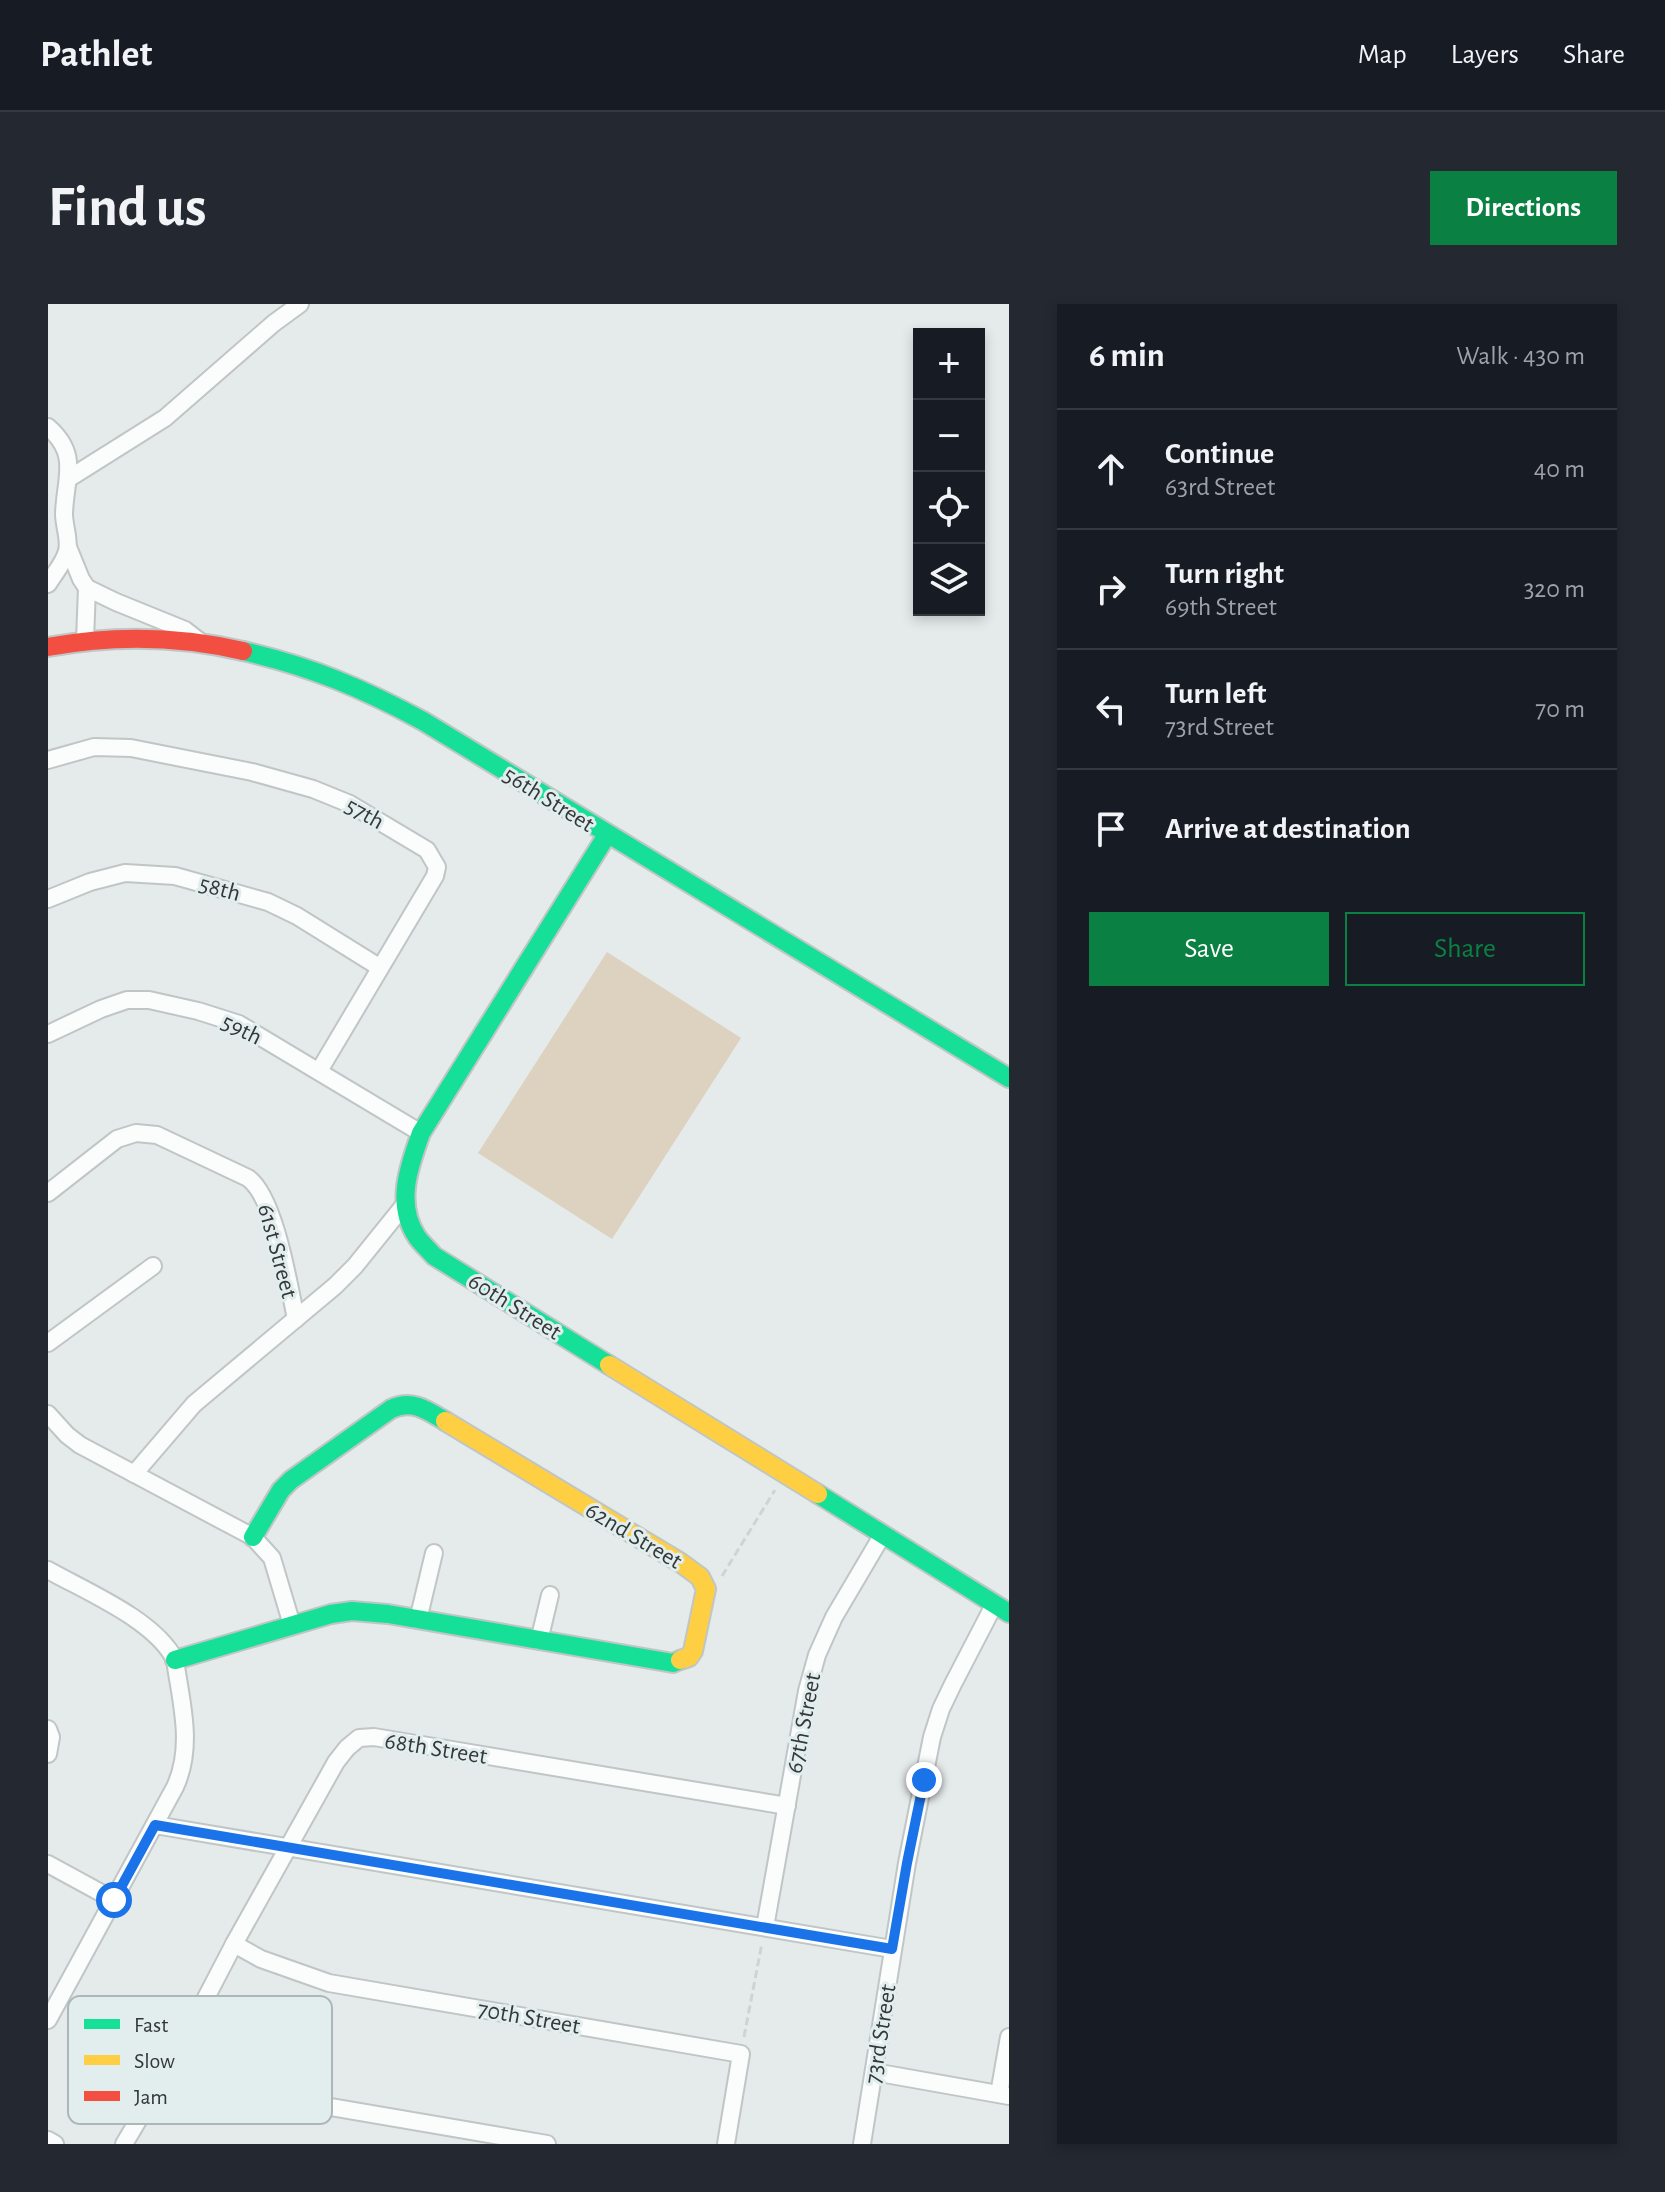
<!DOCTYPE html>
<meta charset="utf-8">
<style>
body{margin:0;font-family:"Alegreya Sans",sans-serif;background:#242831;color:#f1f3f6}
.controls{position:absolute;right:24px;top:24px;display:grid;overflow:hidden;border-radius:0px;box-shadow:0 4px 12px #0003}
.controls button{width:72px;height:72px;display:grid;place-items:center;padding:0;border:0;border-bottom:2px solid #363941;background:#171b24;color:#f1f3f6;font:40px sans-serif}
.stop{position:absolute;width:24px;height:24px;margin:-18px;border:6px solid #1a73e8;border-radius:50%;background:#fff}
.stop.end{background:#1a73e8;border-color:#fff;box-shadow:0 2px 8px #0008}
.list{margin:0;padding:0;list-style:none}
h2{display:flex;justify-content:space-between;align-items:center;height:104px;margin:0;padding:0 32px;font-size:34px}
h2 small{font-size:26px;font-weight:400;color:#9ea1a6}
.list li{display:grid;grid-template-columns:52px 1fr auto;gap:24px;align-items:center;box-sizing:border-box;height:120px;padding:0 32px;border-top:2px solid #363941}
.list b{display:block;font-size:30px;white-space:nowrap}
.list p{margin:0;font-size:26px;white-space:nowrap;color:#9ea1a6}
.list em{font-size:26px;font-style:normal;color:#9ea1a6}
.actions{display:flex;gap:16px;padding:24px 32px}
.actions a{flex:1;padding:18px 0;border:2px solid #0b8043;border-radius:0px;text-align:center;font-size:28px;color:#0b8043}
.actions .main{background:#0b8043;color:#fff}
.icon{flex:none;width:44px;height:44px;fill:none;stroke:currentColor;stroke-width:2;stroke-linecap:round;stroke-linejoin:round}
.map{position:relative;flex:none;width:961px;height:1840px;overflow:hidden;border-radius:0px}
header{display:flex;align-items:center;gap:48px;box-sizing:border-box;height:112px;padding:0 40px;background:#171b24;border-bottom:2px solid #363941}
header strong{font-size:38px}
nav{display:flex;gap:44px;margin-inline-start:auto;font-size:28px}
.intro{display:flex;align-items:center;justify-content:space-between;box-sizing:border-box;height:192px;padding:0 48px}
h1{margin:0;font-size:56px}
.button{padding:20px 36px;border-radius:0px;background:#0b8043;color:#fff;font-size:28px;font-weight:700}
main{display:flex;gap:48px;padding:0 48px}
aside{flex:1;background:#171b24;border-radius:0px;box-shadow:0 4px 12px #0003}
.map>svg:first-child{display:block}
.green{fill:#ddd1bf}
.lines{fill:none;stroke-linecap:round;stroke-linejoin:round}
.street-casing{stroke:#c0c5c5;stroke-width:20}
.fast-casing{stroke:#c0c5c5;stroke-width:22}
.slow-casing{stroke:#c0c5c5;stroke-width:22}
.jam-casing{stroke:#c0c5c5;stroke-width:22}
.path{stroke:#d1d3d3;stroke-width:3;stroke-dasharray:8 4;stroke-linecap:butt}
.street{stroke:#fbfcfc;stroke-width:16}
.fast{stroke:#16e098;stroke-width:18}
.slow{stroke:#ffcf43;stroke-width:18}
.jam{stroke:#f24e42;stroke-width:18}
.route{stroke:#1a73e8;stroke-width:10}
.labels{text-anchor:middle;stroke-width:6;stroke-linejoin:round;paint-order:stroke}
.street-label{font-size:24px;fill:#343838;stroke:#e2eded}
.key{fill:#e2eded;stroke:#aeb7b7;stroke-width:2}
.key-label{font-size:22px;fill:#343838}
</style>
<header>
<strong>Pathlet</strong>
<nav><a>Map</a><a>Layers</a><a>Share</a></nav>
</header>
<div class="intro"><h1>Find us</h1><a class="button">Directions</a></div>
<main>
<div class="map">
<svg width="961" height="1840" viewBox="0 0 961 1840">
<rect width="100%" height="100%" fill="#e5eaea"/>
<!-- green -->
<path class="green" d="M 559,648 L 693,734 L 564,935 L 430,849 Z"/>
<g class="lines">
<!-- street casing -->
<g class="street-casing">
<g id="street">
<path d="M 0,123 C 32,151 17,174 16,210 C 16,222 22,236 19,247 C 16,259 6,270 0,280"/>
<path d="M 20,175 L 117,114 L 226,19 L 252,0"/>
<path d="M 20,243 L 33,275 L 39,284 L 68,298 L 137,326 L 155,340"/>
<path d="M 37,336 L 39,284"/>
<path d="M 0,456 L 46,443 L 83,444 L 204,468 L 265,485 L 302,500 L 379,546 L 389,563 L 387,572 L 271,767"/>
<path d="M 0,595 L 42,578 L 77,569 L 127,572 L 220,598 L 249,612 L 331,663"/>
<path d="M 0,730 L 53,705 L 79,696 L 101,696 L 150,707 L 191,720 L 373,829"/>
<path d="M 0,889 L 69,835 L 88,829 L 109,831 L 200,874 C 227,893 241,982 248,1015"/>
<path d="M 0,1039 L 105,962"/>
<path d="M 0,1110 L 19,1131 L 32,1141 L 205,1233 L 224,1254 L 244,1321"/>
<path d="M 86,1170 L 146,1100 L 287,982 L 307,962 L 357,900"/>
<path d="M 0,1266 C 39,1288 107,1316 127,1356 C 133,1398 146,1442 127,1483 L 0,1716"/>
<path d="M 370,1316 L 386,1249"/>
<path d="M 491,1337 L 502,1291"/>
<path d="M 0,1425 L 3,1433 L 0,1450"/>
<path d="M 107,1521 L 844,1645"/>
<path d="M 0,1560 L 66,1596"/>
<path d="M 717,1623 L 759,1387 L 769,1351 L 786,1313 L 835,1230"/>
<path d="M 186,1640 L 213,1655 L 281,1679 L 693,1750 L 678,1840"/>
<path d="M 123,1761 C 145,1773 165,1781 189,1787 L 499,1840"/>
<path d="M 826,1768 L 961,1792"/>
<path d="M 951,1790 L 961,1733"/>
<path d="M 0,1836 L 7,1840"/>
<path d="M 76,1840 L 123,1761 L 186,1640 L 288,1458 L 299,1444 L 311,1434 L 326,1433 L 739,1502"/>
<path d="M 814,1840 L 859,1559 L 884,1433 L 893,1405 L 905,1380 L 946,1301"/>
</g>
</g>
<!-- fast casing -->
<g class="fast-casing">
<g id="fast">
<path d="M 195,347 C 264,363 314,384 375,417 L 961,774"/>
<path d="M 559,531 L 373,829 C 361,862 347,900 369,933 C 374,940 381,946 386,952 L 561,1061"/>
<path d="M 770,1190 L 961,1309"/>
<path d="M 205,1233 L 233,1186 L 243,1176 L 343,1105 C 364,1095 379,1106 397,1117"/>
<path d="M 127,1356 L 283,1310 L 304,1307 L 340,1310 L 625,1359 L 632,1356"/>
</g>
</g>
<!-- slow casing -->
<g class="slow-casing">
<g id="slow">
<path d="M 561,1061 L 770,1190"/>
<path d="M 397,1117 L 633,1259 L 652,1273 L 658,1285 L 645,1347 L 641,1353 L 632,1356"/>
</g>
</g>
<!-- jam casing -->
<g class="jam-casing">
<path id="jam" d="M 0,343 C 65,331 131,332 195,347"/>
</g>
<!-- path -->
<g class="path">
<path d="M 674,1272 L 727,1186"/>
<path d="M 696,1733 L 714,1639"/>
</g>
<!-- street -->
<use href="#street" class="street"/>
<!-- fast -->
<use href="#fast" class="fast"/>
<!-- slow -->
<use href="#slow" class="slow"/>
<!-- jam -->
<use href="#jam" class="jam"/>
</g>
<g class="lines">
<!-- route -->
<path class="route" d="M 66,1596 L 107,1521 L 844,1645 L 859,1559 L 876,1476"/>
</g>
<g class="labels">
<!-- street labels -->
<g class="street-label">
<text transform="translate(501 495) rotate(32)" y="8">56th Street</text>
<text transform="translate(317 509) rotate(29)" y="8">57th</text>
<text transform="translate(172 584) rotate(15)" y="8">58th</text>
<text transform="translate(194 725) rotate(26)" y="8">59th</text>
<text transform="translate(230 947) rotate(75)" y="8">61st Street</text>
<text transform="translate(467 1002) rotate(32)" y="8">60th Street</text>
<text transform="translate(586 1231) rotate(31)" y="8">62nd Street</text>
<text transform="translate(755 1419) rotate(-79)" y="8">67th Street</text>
<text transform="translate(388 1444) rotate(9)" y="8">68th Street</text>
<text transform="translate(481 1713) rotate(10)" y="8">70th Street</text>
<text transform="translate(832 1730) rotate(-81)" y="8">73rd Street</text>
</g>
</g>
<!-- legend -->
<rect x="20" y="1692" width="264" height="128" rx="12" class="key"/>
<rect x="36" y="1715" width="36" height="10" fill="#16e098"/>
<rect x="36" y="1751" width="36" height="10" fill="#ffcf43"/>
<rect x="36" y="1787" width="36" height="10" fill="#f24e42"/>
<g class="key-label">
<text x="86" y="1728">Fast</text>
<text x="86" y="1764">Slow</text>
<text x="86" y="1800">Jam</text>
</g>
</svg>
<div class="controls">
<button>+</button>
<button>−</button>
<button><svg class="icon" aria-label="locate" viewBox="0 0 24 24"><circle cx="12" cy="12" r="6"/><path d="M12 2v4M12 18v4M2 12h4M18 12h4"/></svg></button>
<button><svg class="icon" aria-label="layers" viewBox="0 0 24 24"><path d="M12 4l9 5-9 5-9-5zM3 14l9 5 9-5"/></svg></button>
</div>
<div class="stop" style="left:66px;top:1596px"></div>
<div class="stop end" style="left:876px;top:1476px"></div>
</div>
<aside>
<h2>6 min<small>Walk · 430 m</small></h2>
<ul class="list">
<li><svg class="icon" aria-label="ahead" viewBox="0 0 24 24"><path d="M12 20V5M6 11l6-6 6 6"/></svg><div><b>Continue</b><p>63rd Street</p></div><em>40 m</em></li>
<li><svg class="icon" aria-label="right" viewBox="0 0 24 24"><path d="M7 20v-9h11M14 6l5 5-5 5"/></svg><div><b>Turn right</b><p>69th Street</p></div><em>320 m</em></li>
<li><svg class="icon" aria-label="left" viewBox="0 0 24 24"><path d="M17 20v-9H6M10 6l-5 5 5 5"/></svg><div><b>Turn left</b><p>73rd Street</p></div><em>70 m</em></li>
<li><svg class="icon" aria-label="arrive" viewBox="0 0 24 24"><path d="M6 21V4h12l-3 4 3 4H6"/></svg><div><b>Arrive at destination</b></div></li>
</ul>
<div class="actions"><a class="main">Save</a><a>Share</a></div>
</aside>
</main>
